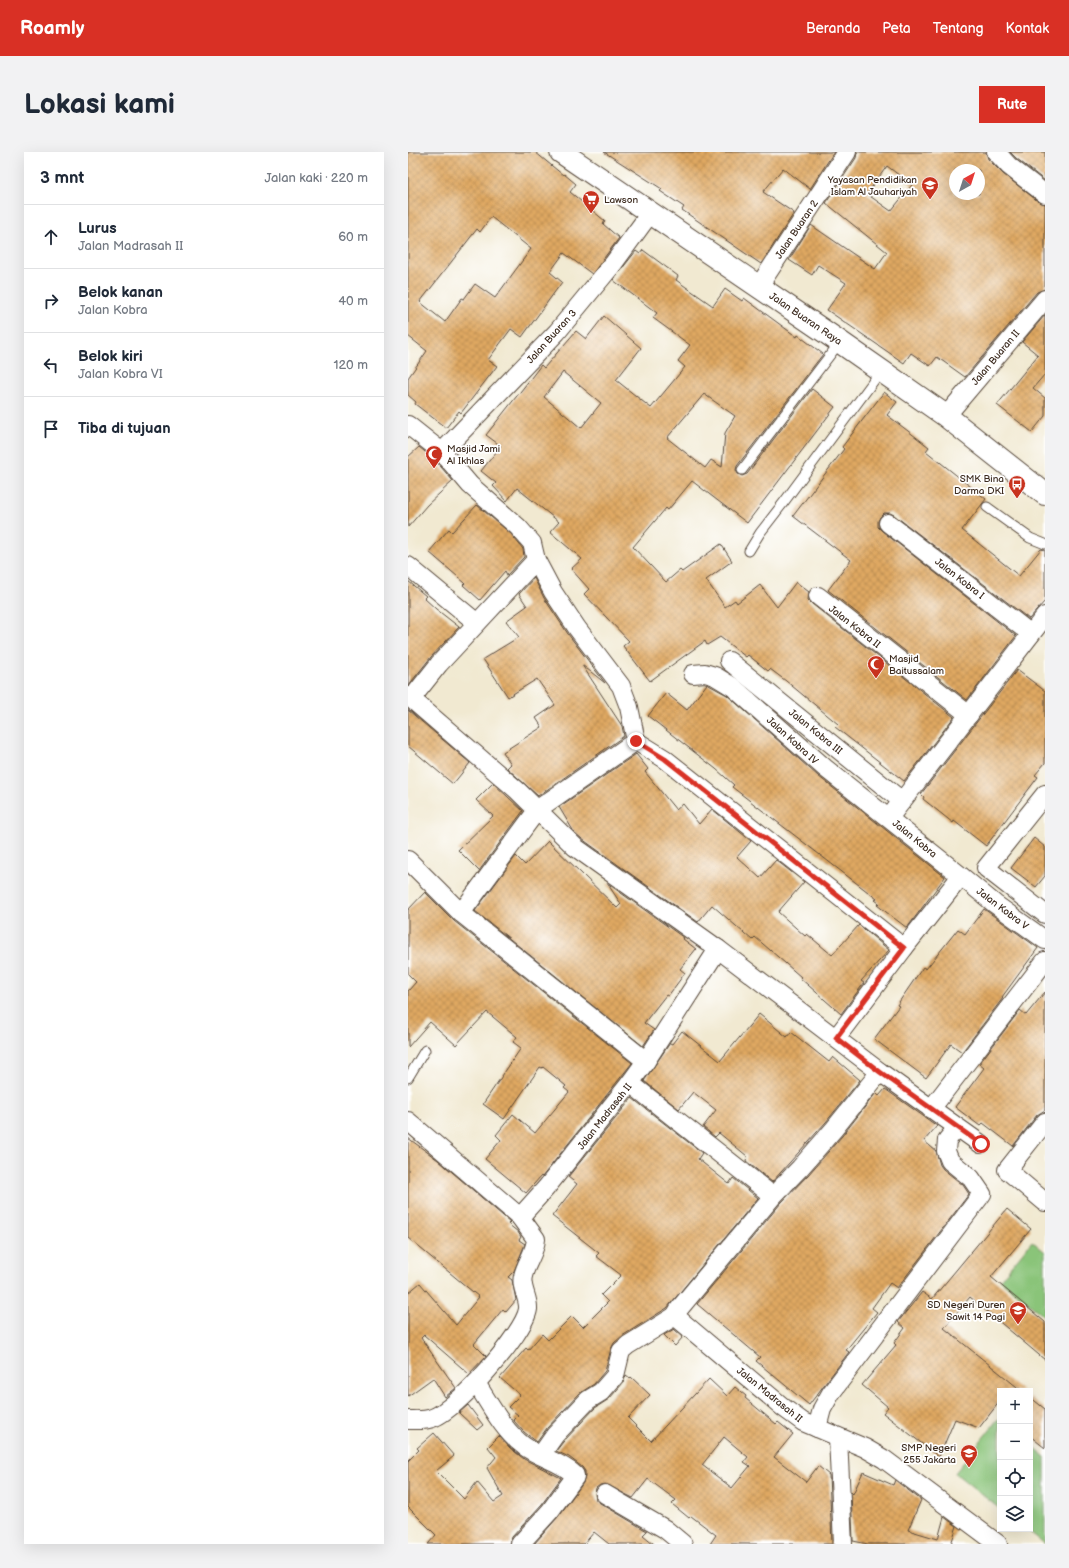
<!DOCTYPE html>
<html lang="id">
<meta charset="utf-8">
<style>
body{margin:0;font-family:"Balsamiq Sans",sans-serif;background:#f2f2f3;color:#1f2937}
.controls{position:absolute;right:12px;bottom:12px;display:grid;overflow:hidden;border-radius:0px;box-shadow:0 4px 16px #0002}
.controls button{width:36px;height:36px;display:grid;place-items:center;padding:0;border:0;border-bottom:1px solid #e0e1e3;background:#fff;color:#1f2937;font:20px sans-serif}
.compass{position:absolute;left:541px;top:12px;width:36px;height:36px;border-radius:50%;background:#fff;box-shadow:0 4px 16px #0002;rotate:39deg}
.stop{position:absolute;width:12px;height:12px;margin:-9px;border:3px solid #d93025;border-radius:50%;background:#fff}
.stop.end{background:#d93025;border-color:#fff;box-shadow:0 1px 4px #0008}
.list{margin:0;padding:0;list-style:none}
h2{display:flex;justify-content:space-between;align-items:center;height:52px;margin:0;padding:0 16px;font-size:17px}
h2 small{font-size:13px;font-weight:400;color:#747a83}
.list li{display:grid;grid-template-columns:26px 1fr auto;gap:12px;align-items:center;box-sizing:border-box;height:64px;padding:0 16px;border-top:1px solid #e0e1e3}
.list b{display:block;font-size:15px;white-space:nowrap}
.list p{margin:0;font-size:13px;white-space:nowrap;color:#747a83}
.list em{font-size:13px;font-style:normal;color:#747a83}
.icon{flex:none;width:22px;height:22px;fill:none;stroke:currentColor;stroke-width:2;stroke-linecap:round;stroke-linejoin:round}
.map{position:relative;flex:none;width:637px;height:1392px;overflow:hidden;border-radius:0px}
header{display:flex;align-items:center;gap:24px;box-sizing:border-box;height:56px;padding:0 20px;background:#d93025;color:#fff}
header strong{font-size:19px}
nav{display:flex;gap:22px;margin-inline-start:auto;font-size:14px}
.intro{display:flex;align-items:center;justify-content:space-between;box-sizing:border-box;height:96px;padding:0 24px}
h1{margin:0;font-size:28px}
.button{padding:10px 18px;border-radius:0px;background:#d93025;color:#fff;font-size:14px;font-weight:700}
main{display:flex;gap:24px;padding:0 24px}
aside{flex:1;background:#fff;border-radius:0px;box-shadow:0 4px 16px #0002}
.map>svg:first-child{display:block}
.garden{fill:#8ac479;stroke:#62774c}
.building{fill:url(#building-cross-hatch);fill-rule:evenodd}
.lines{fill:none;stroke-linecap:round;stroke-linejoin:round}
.lane-casing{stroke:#564739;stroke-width:11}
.street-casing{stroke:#564739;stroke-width:20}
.secondary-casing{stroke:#564739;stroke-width:24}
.lane{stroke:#fff;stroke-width:9}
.street{stroke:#fff;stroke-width:18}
.secondary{stroke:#fff;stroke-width:22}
.route{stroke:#d93025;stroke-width:5}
.labels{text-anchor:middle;stroke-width:3.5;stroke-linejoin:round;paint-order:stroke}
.poi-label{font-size:10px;fill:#3b2a1e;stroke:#fff;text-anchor:end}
.street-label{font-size:10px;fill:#3b2a1e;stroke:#fff}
</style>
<header>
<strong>Roamly</strong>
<nav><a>Beranda</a><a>Peta</a><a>Tentang</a><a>Kontak</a></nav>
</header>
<div class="intro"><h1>Lokasi kami</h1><a class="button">Rute</a></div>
<main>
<aside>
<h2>3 mnt<small>Jalan kaki · 220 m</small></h2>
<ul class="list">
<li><svg class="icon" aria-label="ahead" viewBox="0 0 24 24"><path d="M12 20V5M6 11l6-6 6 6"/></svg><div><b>Lurus</b><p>Jalan Madrasah II</p></div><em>60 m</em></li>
<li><svg class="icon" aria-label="right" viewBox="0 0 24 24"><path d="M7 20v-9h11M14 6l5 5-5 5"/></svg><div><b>Belok kanan</b><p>Jalan Kobra</p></div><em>40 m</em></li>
<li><svg class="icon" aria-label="left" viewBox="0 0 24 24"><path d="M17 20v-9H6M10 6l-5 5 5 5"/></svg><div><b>Belok kiri</b><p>Jalan Kobra VI</p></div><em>120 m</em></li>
<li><svg class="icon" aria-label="arrive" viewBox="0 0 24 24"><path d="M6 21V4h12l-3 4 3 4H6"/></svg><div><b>Tiba di tujuan</b></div></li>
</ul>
</aside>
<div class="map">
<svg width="637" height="1392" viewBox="0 0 637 1392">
<defs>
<pattern id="building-cross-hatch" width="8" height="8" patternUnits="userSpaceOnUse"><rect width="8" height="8" fill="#dfa862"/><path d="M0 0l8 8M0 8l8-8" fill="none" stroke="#b68950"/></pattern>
</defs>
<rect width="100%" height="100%" fill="#fff"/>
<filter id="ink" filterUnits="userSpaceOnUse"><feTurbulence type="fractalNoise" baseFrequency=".025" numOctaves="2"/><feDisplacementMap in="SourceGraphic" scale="8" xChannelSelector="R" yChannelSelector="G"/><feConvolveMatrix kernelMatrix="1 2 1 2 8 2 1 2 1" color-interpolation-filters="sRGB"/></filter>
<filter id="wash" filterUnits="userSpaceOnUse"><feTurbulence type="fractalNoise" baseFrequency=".012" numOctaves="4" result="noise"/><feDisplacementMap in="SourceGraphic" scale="16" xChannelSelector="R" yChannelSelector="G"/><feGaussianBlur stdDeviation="0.9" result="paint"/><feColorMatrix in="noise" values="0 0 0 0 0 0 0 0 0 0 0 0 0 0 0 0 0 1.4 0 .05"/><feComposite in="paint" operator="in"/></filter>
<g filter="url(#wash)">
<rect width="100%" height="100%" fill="#f1e9d1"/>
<!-- garden -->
<g class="garden">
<path d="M 624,1089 L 637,1100 L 637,1165 L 592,1128 Z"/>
<path d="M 590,1267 L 592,1269 L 592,1357 L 547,1321 Z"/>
<path d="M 622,1293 L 637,1305 L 637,1392 L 618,1377 L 622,1377 Z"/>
</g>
<g id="blocks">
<!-- building -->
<g class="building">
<path d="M 0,0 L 127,0 L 155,23 L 156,22 L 168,32 L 162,40 L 197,69 L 195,72 L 211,86 L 184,122 L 156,101 L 142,120 L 154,130 L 114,185 L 103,177 L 80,208 L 89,214 L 53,261 L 51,259 L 38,276 L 7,252 L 8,250 L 0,243 L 0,226 L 19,199 L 0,184 ZM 83,65 L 123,97 L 87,146 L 67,132 L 56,147 L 54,146 L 37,170 L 12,150 L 69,77 L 72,80 Z"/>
<path d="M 196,0 L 426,0 L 402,37 L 375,16 L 355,40 L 386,61 L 353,112 L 274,58 L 276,55 L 252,39 L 254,37 Z"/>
<path d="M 449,0 L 578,0 L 580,7 L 595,22 L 631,50 L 637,52 L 637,137 L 629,140 L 557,225 L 529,205 L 522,214 L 503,201 L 496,211 L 419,158 L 438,131 L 410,113 L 404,123 L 381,108 L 403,73 L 467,117 L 479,100 L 418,51 L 448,6 ZM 479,14 L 504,33 L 483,59 L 459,42 ZM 547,18 L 571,18 L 571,42 L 547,42 Z"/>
<path d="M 602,0 L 637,0 L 637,29 L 608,6 Z"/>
<path d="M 235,98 L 270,124 L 268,128 L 305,154 L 317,137 L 334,149 L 336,146 L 389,185 L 390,183 L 415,202 L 329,314 L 328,318 L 330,322 L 334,324 L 339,322 L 404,237 L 427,255 L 339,371 L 284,329 L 260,358 L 258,356 L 225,395 L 258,430 L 272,418 L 274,420 L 313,392 L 324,409 L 298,428 L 317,455 L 327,448 L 329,451 L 352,433 L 369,455 L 388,430 L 401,440 L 400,448 L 404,452 L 546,565 L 496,629 L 427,575 L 430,572 L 378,529 L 362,517 L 360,519 L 340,503 L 338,505 L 312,485 L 299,493 L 297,489 L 242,529 L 215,494 L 221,489 L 176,442 L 181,437 L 163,417 L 174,407 L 142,380 L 151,370 L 109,336 L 99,349 L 85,334 L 88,331 L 73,319 L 93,294 L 78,283 L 116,235 L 133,213 L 136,216 L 168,179 L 178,187 L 196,164 L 233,196 L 208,228 L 243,256 L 277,215 L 270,209 L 282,193 L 245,166 L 249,161 L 205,128 L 228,99 L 232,102 ZM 155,220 L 193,251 L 173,276 L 136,245 ZM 296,242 L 327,264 L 317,281 L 314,315 L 303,308 L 297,316 L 259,286 Z"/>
<path d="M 637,163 L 637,222 L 625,236 L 637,246 L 637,264 L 624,280 L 589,253 L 630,203 L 614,190 Z"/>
<path d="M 476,240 L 489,250 L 479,263 L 521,295 L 518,299 L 578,347 L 554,378 L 611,424 L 633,397 L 637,398 L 637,449 L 621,467 L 486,363 L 482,361 L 476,361 L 472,365 L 470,369 L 470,375 L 474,379 L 608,484 L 559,548 L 420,438 L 443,408 L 385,364 L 436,297 L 434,295 Z"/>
<path d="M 11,295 L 27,308 L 45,329 L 19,353 L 0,375 L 0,305 Z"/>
<path d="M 69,353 L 103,382 L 115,397 L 116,405 L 99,423 L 97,419 L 72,448 L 55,433 L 57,431 L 21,400 L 41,377 L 44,380 Z"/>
<path d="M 126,426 L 136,446 L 160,482 L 197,531 L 174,513 L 214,574 L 216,584 L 130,644 L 99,616 L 103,612 L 95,600 L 134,575 L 128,566 L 147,553 L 129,527 L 100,545 L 75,507 L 111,485 L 98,469 L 119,454 L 111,442 Z"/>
<path d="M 0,429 L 18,444 L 16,446 L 28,457 L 51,475 L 23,505 L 0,534 Z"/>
<path d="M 609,518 L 637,539 L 637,611 L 627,623 L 630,625 L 578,694 L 546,669 L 545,671 L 515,647 L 516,645 L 513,642 Z"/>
<path d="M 299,532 L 319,543 L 410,624 L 537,725 L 499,776 L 469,753 L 471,751 L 467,748 L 469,747 L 324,635 L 326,633 L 308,617 L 240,564 L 258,541 L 279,558 Z"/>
<path d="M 0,558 L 62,611 L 45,632 L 0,594 Z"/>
<path d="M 228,602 L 240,617 L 237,620 L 268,658 L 275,652 L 291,672 L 304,657 L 343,689 L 329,705 L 352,726 L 368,708 L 396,730 L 370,760 L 397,784 L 399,782 L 424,803 L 451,773 L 481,798 L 453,829 L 456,831 L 433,862 L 392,826 L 393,825 L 347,785 L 344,788 L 304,753 L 290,770 L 174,687 L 166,680 L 151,655 Z"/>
<path d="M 85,631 L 115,659 L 71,719 L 50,698 L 85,664 L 68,648 Z"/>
<path d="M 626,686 L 637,695 L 637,724 L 628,735 L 603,716 Z"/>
<path d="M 140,689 L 209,756 L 213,752 L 199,731 L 276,786 L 275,787 L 288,797 L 272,817 L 277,821 L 260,844 L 258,843 L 236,871 L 246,878 L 235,894 L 67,759 L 108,704 L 117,713 Z"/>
<path d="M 17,740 L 46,769 L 224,911 L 134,1025 L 133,1024 L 118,1041 L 77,1007 L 93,988 L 88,983 L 105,962 L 127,981 L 161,940 L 156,936 L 158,934 L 135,915 L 134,916 L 132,915 L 96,967 L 75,952 L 113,896 L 105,890 L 109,885 L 79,860 L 48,893 L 22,870 L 0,895 L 0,839 L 8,830 L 0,822 L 0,758 Z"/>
<path d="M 576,757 L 630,796 L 594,845 L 595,846 L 554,900 L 543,892 L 518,926 L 466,887 L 491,854 L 489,853 L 515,815 L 518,817 L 550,777 L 557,782 Z"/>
<path d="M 637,840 L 637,958 L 629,963 L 605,994 L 575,971 L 572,974 L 547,955 L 576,916 L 571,912 L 612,858 L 618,863 Z"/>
<path d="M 351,862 L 379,885 L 383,880 L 421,910 L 425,905 L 452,928 L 418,970 L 364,1030 L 338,1009 L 339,1004 L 311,981 L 307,985 L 295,975 L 308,958 L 285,940 L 271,957 L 236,929 L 262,891 L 264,892 L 274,879 L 312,909 Z"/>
<path d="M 477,937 L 529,974 L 516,989 L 528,999 L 532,1013 L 535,1017 L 555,1033 L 561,1042 L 489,1136 L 482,1131 L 464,1156 L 469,1160 L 438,1198 L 441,1200 L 401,1253 L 348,1209 L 352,1205 L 289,1152 L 373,1051 L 400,1023 L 434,984 L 468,941 L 471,944 Z"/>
<path d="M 224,946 L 294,1001 L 290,1007 L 321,1032 L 325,1026 L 350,1046 L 259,1156 L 214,1184 L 206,1191 L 203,1197 L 197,1219 L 186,1232 L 172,1241 L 139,1276 L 129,1290 L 116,1280 L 105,1268 L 110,1263 L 100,1255 L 112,1243 L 92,1226 L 118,1196 L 120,1198 L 134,1182 L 140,1188 L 164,1164 L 175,1175 L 200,1150 L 193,1143 L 213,1123 L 188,1104 L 191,1101 L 144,1064 L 169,1032 L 160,1025 Z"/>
<path d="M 0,986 L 30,1008 L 102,1070 L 100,1072 L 110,1080 L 113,1085 L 111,1088 L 117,1092 L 106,1119 L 100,1125 L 104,1128 L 108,1148 L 98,1160 L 95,1157 L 66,1192 L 78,1204 L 61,1222 L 16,1183 L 13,1186 L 48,1236 L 37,1245 L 25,1226 L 0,1244 L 0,1141 L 12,1131 L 48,1173 L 71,1145 L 0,1086 Z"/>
<path d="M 599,1057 L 623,1077 L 583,1125 L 637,1170 L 637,1208 L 562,1145 L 536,1176 L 614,1239 L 592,1239 L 592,1249 L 571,1276 L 547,1267 L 531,1305 L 475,1261 L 480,1255 L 454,1233 L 488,1193 L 486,1191 L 497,1176 L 490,1170 L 514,1140 L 524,1147 Z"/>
<path d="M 266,1177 L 275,1185 L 267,1194 L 256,1183 Z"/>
<path d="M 218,1223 L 222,1226 L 223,1225 L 242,1243 L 220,1266 L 243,1289 L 301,1227 L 319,1244 L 327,1235 L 338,1244 L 337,1246 L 368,1272 L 370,1270 L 385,1282 L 366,1305 L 398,1330 L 410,1314 L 421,1323 L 424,1392 L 302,1392 L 308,1383 L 283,1364 L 281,1366 L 264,1352 L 268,1348 L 240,1327 L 225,1346 L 197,1332 L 192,1333 L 188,1336 L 187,1342 L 188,1348 L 192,1351 L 239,1379 L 235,1383 L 246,1392 L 201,1392 L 186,1380 L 176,1392 L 126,1392 L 150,1365 L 175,1331 L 177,1325 L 177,1319 L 174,1315 L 161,1305 L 148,1299 L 155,1290 L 187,1256 L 201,1247 L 215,1231 ZM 316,1285 L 340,1305 L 336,1310 L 342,1314 L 324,1336 L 294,1313 Z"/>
<path d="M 622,1245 L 637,1257 L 637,1296 L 622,1284 Z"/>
<path d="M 60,1253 L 75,1273 L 69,1278 L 51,1261 Z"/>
<path d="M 26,1281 L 46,1304 L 28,1319 L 56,1347 L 69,1330 L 86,1350 L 95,1344 L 79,1316 L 88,1305 L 80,1295 L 91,1284 L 102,1296 L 116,1307 L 153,1326 L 134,1352 L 104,1385 L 102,1392 L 20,1392 L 28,1383 L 0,1355 L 0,1309 L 11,1298 L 9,1296 Z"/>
<path d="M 455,1320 L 485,1333 L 487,1328 L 513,1348 L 500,1378 L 530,1387 L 536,1365 L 549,1374 L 543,1392 L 460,1392 L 445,1389 L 443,1340 L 445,1342 Z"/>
</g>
</g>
</g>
<g filter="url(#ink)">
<use href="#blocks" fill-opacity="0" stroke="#564739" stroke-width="1"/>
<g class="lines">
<!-- lane casing -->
<g class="lane-casing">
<g id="lane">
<path d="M 334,318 L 432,190"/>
<path d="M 579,355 L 622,386 L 637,392"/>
<path d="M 341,399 L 352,381 L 376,350 L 473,219"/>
<path d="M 0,926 L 17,898"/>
</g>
</g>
<!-- street casing -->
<g class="street-casing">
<g id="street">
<path d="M 588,0 L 601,14 L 637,42"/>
<path d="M 351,134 L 439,0"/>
<path d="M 538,264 L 637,147"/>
<path d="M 0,273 L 34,300 L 62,333 L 110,375 L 124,391 L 128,408 L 145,440 L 169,476 L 213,534 L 221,555 L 228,589"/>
<path d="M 34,300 L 149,180 L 205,112 L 243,60"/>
<path d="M 480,371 L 623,482"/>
<path d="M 0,414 L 69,471"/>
<path d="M 410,444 L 561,563"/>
<path d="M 321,509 L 494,649"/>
<path d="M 285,522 L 297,521 L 307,524 L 325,535 L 417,616 L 553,724 L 496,796 L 428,886"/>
<path d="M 0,544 L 110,639 L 167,695 L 310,797 L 472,920 L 573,992"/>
<path d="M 4,546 L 31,512 L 128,408"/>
<path d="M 228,589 L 257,607 L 496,796"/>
<path d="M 637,642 L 578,716 L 637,762"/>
<path d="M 481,666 L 637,464"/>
<path d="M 0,708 L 53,761 L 238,909"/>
<path d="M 553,724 L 587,752 L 637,788"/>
<path d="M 53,761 L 130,657 L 228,589"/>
<path d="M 222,931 L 365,1044"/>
<path d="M 523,957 L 637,809"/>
<path d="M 0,969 L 112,1065"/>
<path d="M 637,970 L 599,1018 L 637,1050"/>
<path d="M 267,1164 L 376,1256 L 395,1270 L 457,1296 L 476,1307 L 590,1392"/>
<path d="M 267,1164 L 271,1157 L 365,1044 L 392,1016 L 426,977 L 472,920"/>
<path d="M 68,1231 C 82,1252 95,1279 116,1294 C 132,1306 152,1309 167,1323 L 167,1325 L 142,1359 L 112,1392"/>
<path d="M 0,1268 C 7,1268 17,1269 24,1266 C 48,1259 117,1181 120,1157 C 121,1146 112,1135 115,1124 C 118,1111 127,1101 128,1087 L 112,1065 L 138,1036 L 222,931 L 238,909 L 310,797"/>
<path d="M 409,1276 L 414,1257 L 423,1241 L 574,1042 L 563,1026 L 542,1009 L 538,999 L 539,988 L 549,976"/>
<path d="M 430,1285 L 435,1392"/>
<path d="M 133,1303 L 147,1283 L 180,1248 L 193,1240 L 207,1224 L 213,1199 L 220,1193 L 267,1164"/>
<path d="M 197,1342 L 257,1377 L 275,1392"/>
</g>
</g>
<!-- secondary casing -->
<g class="secondary-casing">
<path id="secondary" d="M 153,0 L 432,190 L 538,264 L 637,342"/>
</g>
<!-- lane -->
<use href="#lane" class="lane"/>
<!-- street -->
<use href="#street" class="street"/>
<!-- secondary -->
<use href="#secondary" class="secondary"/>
</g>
</g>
<g class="lines" filter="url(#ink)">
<!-- route -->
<path class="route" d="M 228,589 L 257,607 L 496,796 L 428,886 L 472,920 L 573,992"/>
</g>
<!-- icons -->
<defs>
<g id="school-pin" transform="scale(0.9)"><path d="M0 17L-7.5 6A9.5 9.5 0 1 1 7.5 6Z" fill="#c8321e" stroke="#fff"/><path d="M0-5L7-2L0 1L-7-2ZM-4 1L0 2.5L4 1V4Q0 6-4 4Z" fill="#fff"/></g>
<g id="supermarket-pin" transform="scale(0.9)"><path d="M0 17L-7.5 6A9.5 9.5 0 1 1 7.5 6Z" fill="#c8321e" stroke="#fff"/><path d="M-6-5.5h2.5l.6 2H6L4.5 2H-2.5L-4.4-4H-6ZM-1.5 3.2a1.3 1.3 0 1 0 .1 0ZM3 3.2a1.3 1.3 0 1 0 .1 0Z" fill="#fff"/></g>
<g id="mosque-pin" transform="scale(0.9)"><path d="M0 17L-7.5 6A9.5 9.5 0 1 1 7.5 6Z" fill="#c8321e" stroke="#fff"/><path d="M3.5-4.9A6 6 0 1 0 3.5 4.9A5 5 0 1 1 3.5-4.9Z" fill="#fff"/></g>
<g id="bus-pin" transform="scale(0.9)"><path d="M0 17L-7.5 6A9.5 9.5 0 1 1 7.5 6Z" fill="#c8321e" stroke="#fff"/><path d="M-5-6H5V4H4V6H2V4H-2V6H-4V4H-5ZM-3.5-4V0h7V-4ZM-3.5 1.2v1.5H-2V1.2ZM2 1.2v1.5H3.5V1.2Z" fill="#fff"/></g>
</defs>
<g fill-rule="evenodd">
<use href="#school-pin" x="522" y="33"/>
<use href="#supermarket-pin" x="183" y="47"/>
<use href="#mosque-pin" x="26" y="302"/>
<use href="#bus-pin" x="609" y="332"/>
<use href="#mosque-pin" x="468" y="512"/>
<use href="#school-pin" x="610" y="1158"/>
<use href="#school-pin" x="561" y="1301"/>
</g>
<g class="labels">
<!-- poi labels -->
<g class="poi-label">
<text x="509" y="31">Yayasan Pendidikan<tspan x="509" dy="12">Islam Al Jauhariyah</tspan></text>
<text x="196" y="51" text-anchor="start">Lawson</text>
<text x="39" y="300" text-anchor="start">Masjid Jami<tspan x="39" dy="12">Al Ikhlas</tspan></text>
<text x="596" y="330">SMK Bina<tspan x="596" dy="12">Darma DKI</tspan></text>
<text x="481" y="510" text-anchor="start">Masjid<tspan x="481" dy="12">Baitussalam</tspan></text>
<text x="597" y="1156">SD Negeri Duren<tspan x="597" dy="12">Sawit 14 Pagi</tspan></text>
<text x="548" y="1299">SMP Negeri<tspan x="548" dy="12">255 Jakarta</tspan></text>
</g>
<!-- street labels -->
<g class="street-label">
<text transform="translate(388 77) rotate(-56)" y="4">Jalan Buaran 2</text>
<text transform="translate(398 166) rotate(34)" y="4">Jalan Buaran Raya</text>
<text transform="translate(143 184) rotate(-48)" y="4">Jalan Buaran 3</text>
<text transform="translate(587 205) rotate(-50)" y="4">Jalan Buaran II</text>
<text transform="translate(552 426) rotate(38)" y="4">Jalan Kobra I</text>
<text transform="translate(447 474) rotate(38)" y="4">Jalan Kobra II</text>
<text transform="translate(408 579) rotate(39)" y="4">Jalan Kobra III</text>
<text transform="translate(385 588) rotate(42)" y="4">Jalan Kobra IV</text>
<text transform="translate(507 686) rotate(39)" y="4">Jalan Kobra</text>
<text transform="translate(595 756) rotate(37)" y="4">Jalan Kobra V</text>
<text transform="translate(196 964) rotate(-52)" y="4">Jalan Madrasah II</text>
<text transform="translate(362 1242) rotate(39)" y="4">Jalan Madrasah II</text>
</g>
</g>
</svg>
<div class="controls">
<button>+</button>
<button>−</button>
<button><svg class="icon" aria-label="locate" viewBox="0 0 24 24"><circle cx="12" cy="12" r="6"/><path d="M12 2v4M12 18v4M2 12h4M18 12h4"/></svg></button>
<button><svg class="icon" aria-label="layers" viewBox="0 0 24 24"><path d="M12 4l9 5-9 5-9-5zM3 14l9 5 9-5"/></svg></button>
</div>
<svg class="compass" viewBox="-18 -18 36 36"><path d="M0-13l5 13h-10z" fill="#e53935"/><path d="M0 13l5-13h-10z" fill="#747a83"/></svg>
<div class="stop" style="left:573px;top:992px"></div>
<div class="stop end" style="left:228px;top:589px"></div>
</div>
</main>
